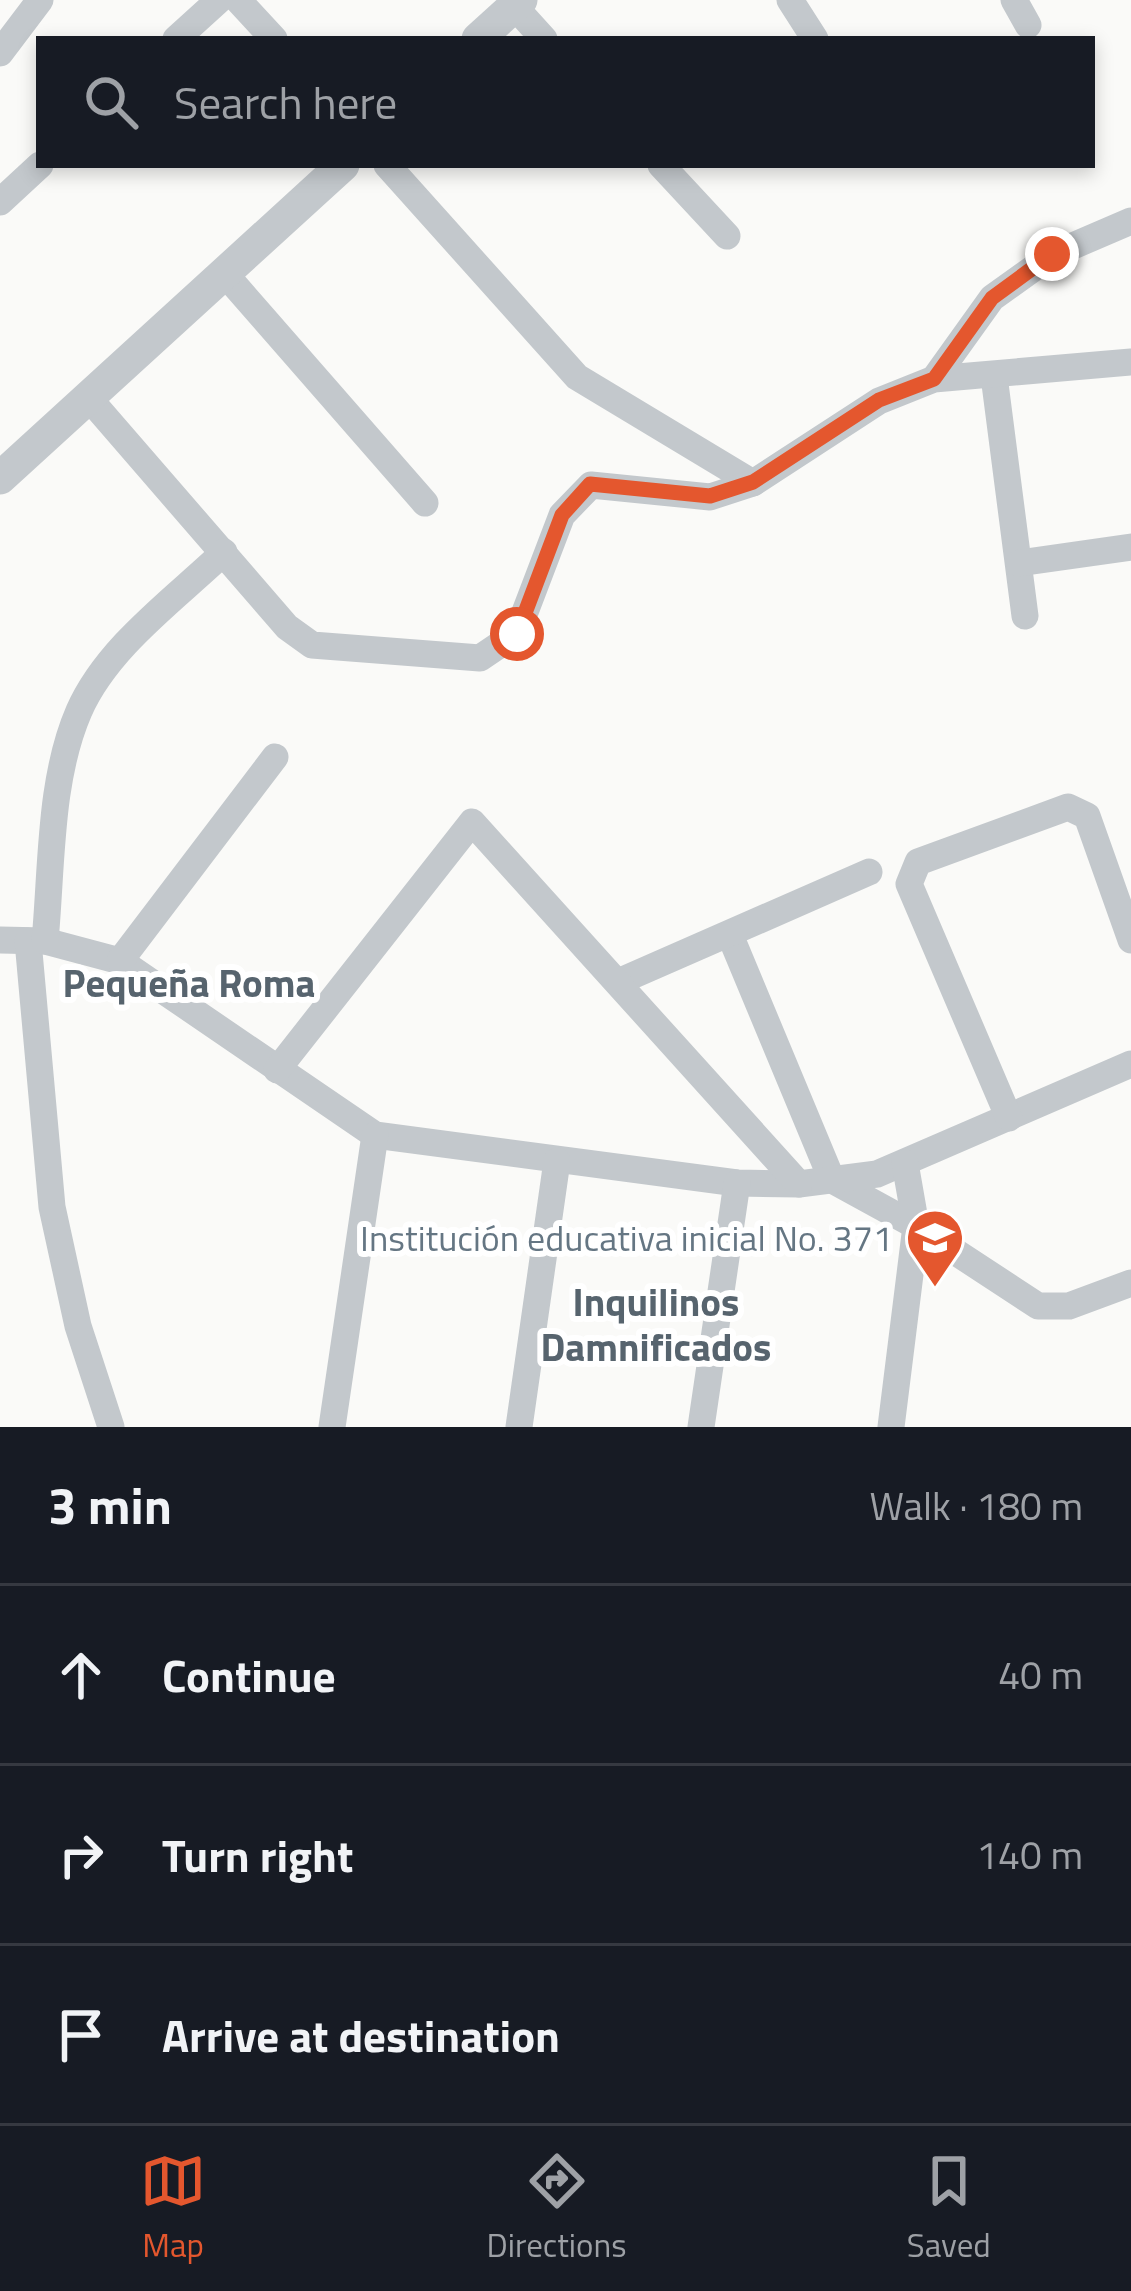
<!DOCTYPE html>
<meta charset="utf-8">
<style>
body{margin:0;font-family:"Titillium Web",sans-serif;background:#20242c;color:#f1f3f6}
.stop{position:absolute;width:36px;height:36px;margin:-27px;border:9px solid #e4572e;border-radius:50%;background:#fff}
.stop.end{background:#e4572e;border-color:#fff;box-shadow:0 3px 12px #0008}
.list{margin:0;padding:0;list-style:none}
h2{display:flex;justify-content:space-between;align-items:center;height:156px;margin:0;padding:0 48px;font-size:51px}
h2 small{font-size:39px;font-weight:400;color:#9ea1a6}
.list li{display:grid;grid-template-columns:78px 1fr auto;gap:36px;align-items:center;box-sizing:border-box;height:180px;padding:0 48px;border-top:3px solid #363941}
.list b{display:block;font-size:45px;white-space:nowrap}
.list em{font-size:39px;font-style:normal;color:#9ea1a6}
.icon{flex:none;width:66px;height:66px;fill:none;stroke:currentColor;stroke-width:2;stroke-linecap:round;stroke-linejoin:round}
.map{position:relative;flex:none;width:1131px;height:1427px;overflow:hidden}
.search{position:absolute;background:#171b24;box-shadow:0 6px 18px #0003;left:36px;right:36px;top:36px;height:132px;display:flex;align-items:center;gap:30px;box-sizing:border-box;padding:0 42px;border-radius:0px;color:#9ea1a6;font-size:45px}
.sheet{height:696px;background:#171b24}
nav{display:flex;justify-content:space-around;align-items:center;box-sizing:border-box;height:168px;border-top:3px solid #363941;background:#171b24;font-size:33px;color:#9ea1a6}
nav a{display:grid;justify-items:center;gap:6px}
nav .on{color:#e4572e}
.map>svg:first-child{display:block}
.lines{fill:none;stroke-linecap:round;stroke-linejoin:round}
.minor{stroke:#c3c8cc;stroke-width:27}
.tertiary{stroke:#c3c8cc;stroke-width:33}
.route{stroke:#e4572e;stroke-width:15}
.labels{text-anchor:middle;stroke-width:12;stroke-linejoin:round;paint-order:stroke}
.poi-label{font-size:36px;fill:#657683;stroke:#fff;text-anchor:end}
.neighbourhood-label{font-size:39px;font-weight:bold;fill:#57646e;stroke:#fff}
</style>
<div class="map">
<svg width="1131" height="1427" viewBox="0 0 1131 1427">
<rect width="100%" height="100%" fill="#fafaf8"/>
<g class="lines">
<!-- minor -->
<g class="minor">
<path d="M 238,0 L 274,39"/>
<path d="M 790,0 L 815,39"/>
<path d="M 1014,0 L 1028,25"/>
<path d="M 514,6 L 544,39"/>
<path d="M 176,39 L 219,0"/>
<path d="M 0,53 L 40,0"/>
<path d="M 387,165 L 577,377 L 753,483"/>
<path d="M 661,165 L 727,236"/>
<path d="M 0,202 L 40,165"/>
<path d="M 225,274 L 425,503"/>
<path d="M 994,376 L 1025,616"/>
<path d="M 934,379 L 992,298 L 1052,255 L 1131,221"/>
<path d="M 87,396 L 287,627 L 312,645 L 480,658 L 517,633 L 562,515 L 591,485 L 710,497 L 753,483 L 879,401 L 934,379 L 1131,362"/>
<path d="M 1019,563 L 1131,547"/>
<path d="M 730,935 L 832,1180 L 916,1226 L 1038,1306 L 1069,1306 L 1131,1283"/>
<path d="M 0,940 L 45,941 L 120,961 L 375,1135 L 737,1183 L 799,1184 L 877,1174 L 1131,1064"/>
<path d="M 28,941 L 52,1207 L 78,1326 L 111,1427"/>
<path d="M 45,941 C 52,866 49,780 79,711 C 107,647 175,599 224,552"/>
<path d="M 120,961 L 275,757"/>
<path d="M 618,982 L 869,872"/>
<path d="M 277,1070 L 472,822 L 799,1184"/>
<path d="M 1009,1118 L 909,884 L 918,862 L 1068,807 L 1087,816 L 1131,940"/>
<path d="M 332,1427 L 375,1135"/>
<path d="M 519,1427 L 557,1161"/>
<path d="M 701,1427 L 737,1183"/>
<path d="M 891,1427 L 916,1226 L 905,1163"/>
</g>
<!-- tertiary -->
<g class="tertiary">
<path d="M 478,39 L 521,0"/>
<path d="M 0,478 L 343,165"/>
</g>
</g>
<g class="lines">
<!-- route -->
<path class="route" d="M 517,634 L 562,515 L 590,484 L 710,496 L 753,482 L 879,400 L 934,379 L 992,298 L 1052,254"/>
</g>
<!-- icons -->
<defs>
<g id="school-pin" transform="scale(3)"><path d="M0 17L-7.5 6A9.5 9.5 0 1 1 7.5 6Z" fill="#e4572e" stroke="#fff"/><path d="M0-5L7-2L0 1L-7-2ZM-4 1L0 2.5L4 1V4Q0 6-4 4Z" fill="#fff"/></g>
</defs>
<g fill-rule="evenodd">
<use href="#school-pin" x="935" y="1238"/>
</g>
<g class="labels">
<!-- poi labels -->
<g class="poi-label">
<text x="893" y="1251">Institución educativa inicial No. 371</text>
</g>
<!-- neighbourhood labels -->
<g class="neighbourhood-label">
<text x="189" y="997">Pequeña Roma</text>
<text x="656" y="1316">Inquilinos<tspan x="656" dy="45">Damnificados</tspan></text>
</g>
</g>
</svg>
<div class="stop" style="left:517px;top:634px"></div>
<div class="stop end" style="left:1052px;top:254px"></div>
<div class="search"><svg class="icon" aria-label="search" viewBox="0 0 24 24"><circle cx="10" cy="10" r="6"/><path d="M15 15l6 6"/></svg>Search here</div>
</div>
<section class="sheet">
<h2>3 min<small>Walk · 180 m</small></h2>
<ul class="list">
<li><svg class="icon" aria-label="ahead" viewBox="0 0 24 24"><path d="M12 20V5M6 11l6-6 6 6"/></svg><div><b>Continue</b></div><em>40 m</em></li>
<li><svg class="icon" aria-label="right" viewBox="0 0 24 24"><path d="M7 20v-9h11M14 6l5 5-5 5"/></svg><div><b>Turn right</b></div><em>140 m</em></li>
<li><svg class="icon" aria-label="arrive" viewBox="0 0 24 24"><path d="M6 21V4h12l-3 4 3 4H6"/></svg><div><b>Arrive at destination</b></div></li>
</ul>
</section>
<nav>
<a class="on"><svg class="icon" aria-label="map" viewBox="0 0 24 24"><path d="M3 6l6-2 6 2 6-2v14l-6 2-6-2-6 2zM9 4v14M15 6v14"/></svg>Map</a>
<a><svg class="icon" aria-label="directions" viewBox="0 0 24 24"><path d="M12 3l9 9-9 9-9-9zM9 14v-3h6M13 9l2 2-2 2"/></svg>Directions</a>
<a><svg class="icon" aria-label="saved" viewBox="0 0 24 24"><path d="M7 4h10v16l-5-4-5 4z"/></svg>Saved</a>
</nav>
